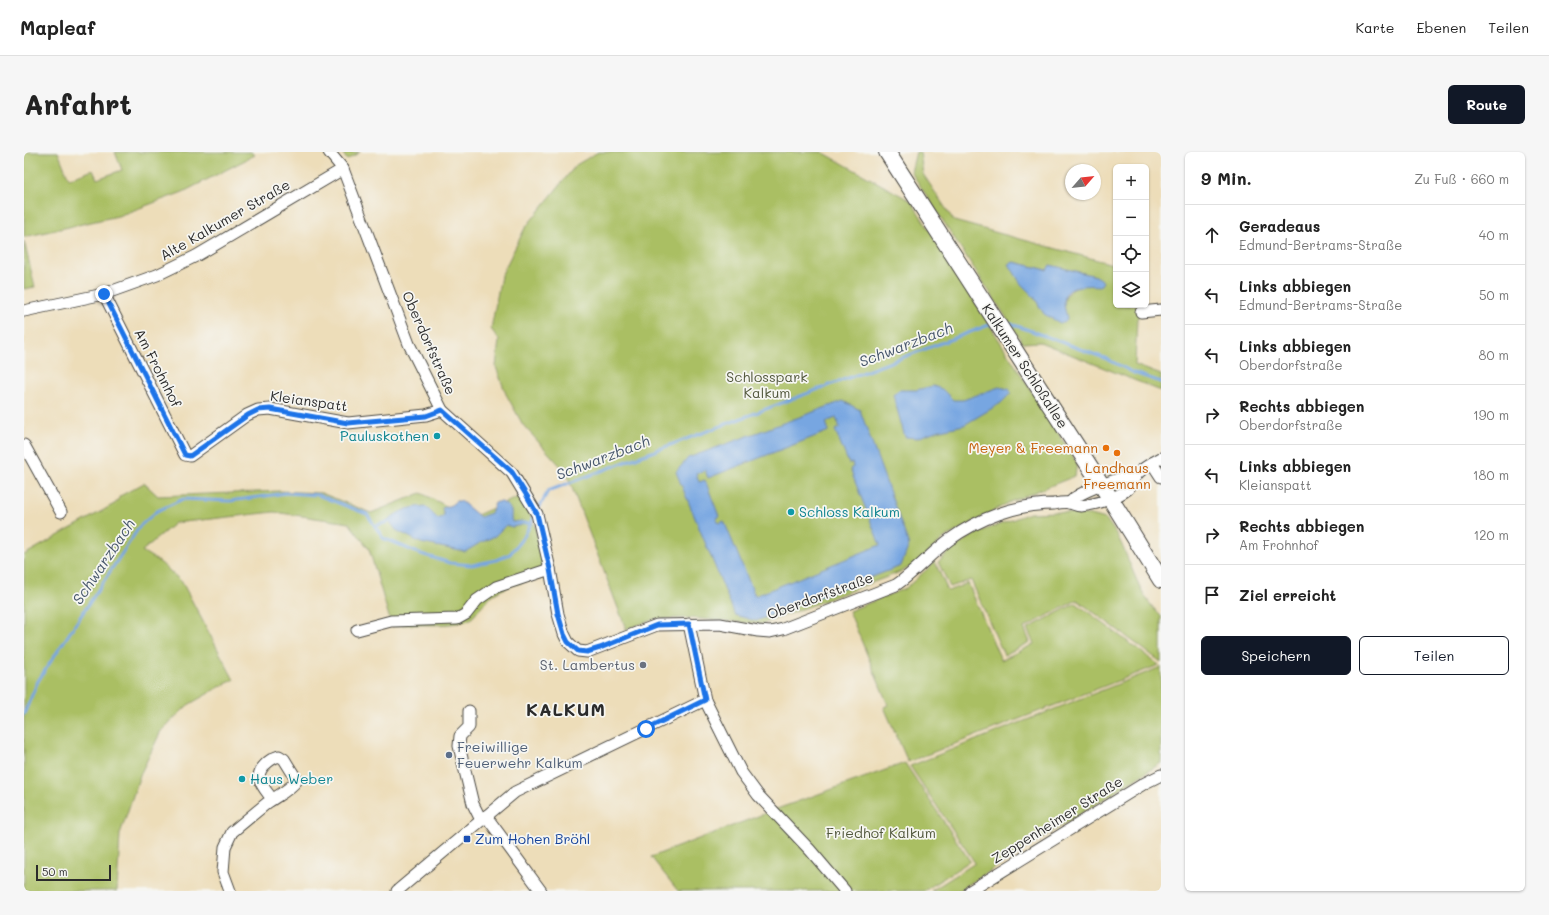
<!DOCTYPE html>
<html lang="de">
<meta charset="utf-8">
<style>
body{margin:0;font-family:Mali,sans-serif;background:#f6f6f6;color:#222}
.controls{position:absolute;right:12px;top:12px;display:grid;overflow:hidden;border-radius:6px;box-shadow:0 1px 3px #0004}
.controls button{width:36px;height:36px;display:grid;place-items:center;padding:0;border:0;border-bottom:1px solid #e0e0e0;background:#fff;color:#222;font:20px sans-serif}
.compass{position:absolute;left:1041px;top:12px;width:36px;height:36px;border-radius:50%;background:#fff;box-shadow:0 1px 3px #0004;rotate:62deg}
.scale{position:absolute;left:12px;bottom:10px;width:75px;box-sizing:border-box;padding-left:4px;border:2px solid #2b2b2b;border-top:0;font-size:11px;line-height:14px;white-space:nowrap;color:#2b2b2b;-webkit-text-stroke:3px #f6f6f2;paint-order:stroke}
.stop{position:absolute;width:12px;height:12px;margin:-9px;border:3px solid #1a73e8;border-radius:50%;background:#fff}
.stop.end{background:#1a73e8;border-color:#fff;box-shadow:0 1px 4px #0008}
.list{margin:0;padding:0;list-style:none}
h2{display:flex;justify-content:space-between;align-items:center;height:52px;margin:0;padding:0 16px;font-size:17px}
h2 small{font-size:13px;font-weight:400;color:#767676}
.list li{display:grid;grid-template-columns:26px 1fr auto;gap:12px;align-items:center;box-sizing:border-box;height:60px;padding:0 16px;border-top:1px solid #e0e0e0}
.list b{display:block;font-size:15px;white-space:nowrap}
.list p{margin:0;font-size:13px;white-space:nowrap;color:#767676}
.list em{font-size:13px;font-style:normal;color:#767676}
.actions{display:flex;gap:8px;padding:12px 16px}
.actions a{flex:1;padding:9px 0;border:1px solid #111827;border-radius:6px;text-align:center;font-size:14px;color:#111827}
.actions .main{background:#111827;color:#fff}
.icon{flex:none;width:22px;height:22px;fill:none;stroke:currentColor;stroke-width:2;stroke-linecap:round;stroke-linejoin:round}
.map{position:relative;flex:none;width:1137px;height:739px;overflow:hidden;border-radius:6px}
header{display:flex;align-items:center;gap:24px;box-sizing:border-box;height:56px;padding:0 20px;background:#fff;border-bottom:1px solid #e0e0e0}
header strong{font-size:19px}
nav{display:flex;gap:22px;margin-inline-start:auto;font-size:14px}
.intro{display:flex;align-items:center;justify-content:space-between;box-sizing:border-box;height:96px;padding:0 24px}
h1{margin:0;font-size:28px}
.button{padding:10px 18px;border-radius:6px;background:#111827;color:#fff;font-size:14px;font-weight:700}
main{display:flex;gap:24px;padding:0 24px}
aside{flex:1;background:#fff;border-radius:6px;box-shadow:0 1px 3px #0004}
.map>svg:first-child{display:block}
.green{fill:#aabf63;stroke:#6a7547;fill-rule:evenodd}
.water{fill:#77a6e1;stroke:#516886;fill-rule:evenodd}
.lines{fill:none;stroke-linecap:round;stroke-linejoin:round}
.stream{stroke:#77a6e1;stroke-width:3}
.street-casing{stroke:#484640;stroke-width:13}
.secondary-casing{stroke:#484640;stroke-width:18}
.street{stroke:#fff;stroke-width:11}
.secondary{stroke:#fff;stroke-width:16}
.route{stroke:#1a73e8;stroke-width:5}
.culture-dot{fill:#0f9aa8;stroke:#f6f6f2;stroke-width:1.5}
.food-dot{fill:#e8710a;stroke:#f6f6f2;stroke-width:1.5}
.worship-dot{fill:#6b7280;stroke:#f6f6f2;stroke-width:1.5}
.service-dot{fill:#5c6f8a;stroke:#f6f6f2;stroke-width:1.5}
.transit-dot{fill:#1a4fb4;stroke:#f6f6f2;stroke-width:1.5}
.labels{text-anchor:middle;stroke-width:3.5;stroke-linejoin:round;paint-order:stroke}
.street-label{font-size:14px;fill:#2b2b2b;stroke:#f6f6f2}
.park-label{font-size:14px;fill:#51573c;stroke:#f6f6f2}
.culture-label{font-size:14px;fill:#0d838f;stroke:#f6f6f2;text-anchor:start}
.food-label{font-size:14px;fill:#c56008;stroke:#f6f6f2;text-anchor:end}
.worship-label{font-size:14px;fill:#5b616d;stroke:#f6f6f2;text-anchor:end}
.service-label{font-size:14px;fill:#4e5e75;stroke:#f6f6f2;text-anchor:start}
.transit-label{font-size:14px;fill:#164399;stroke:#f6f6f2;text-anchor:start}
.water-label{font-size:15px;font-style:italic;fill:#46566b;stroke:#f6f6f2}
.district-label{font-size:18px;font-weight:bold;letter-spacing:1px;fill:#2b2b2b;stroke:#f6f6f2}
</style>
<header>
<strong>Mapleaf</strong>
<nav><a>Karte</a><a>Ebenen</a><a>Teilen</a></nav>
</header>
<div class="intro"><h1>Anfahrt</h1><a class="button">Route</a></div>
<main>
<div class="map">
<svg width="1137" height="739" viewBox="0 0 1137 739">
<rect width="100%" height="100%" fill="#f6f6f2"/>
<filter id="ink" filterUnits="userSpaceOnUse"><feTurbulence type="fractalNoise" baseFrequency=".025" numOctaves="2"/><feDisplacementMap in="SourceGraphic" scale="8" xChannelSelector="R" yChannelSelector="G"/><feConvolveMatrix kernelMatrix="1 2 1 2 8 2 1 2 1" color-interpolation-filters="sRGB"/></filter>
<filter id="wash" filterUnits="userSpaceOnUse"><feTurbulence type="fractalNoise" baseFrequency=".012" numOctaves="4" result="noise"/><feDisplacementMap in="SourceGraphic" scale="16" xChannelSelector="R" yChannelSelector="G"/><feGaussianBlur stdDeviation="0.9" result="paint"/><feColorMatrix in="noise" values="0 0 0 0 0 0 0 0 0 0 0 0 0 0 0 0 0 1.4 0 .05"/><feComposite in="paint" operator="in"/></filter>
<g filter="url(#wash)">
<rect width="100%" height="100%" fill="#edddb9"/>
<!-- green -->
<g class="green">
<path d="M 0,0 L 34,0 L 45,27 L 69,18 L 73,27 L 98,18 L 91,0 L 227,0 L 231,3 L 159,40 L 94,64 L 0,85 Z"/>
<path d="M 318,0 L 336,0 L 323,8 Z"/>
<path d="M 574,0 L 798,0 L 887,49 L 1053,311 L 1051,324 L 986,350 L 920,386 L 891,413 L 871,422 L 738,472 L 666,466 L 631,467 L 602,477 L 542,320 L 499,273 L 482,242 L 472,215 L 475,188 L 467,177 L 477,124 L 501,76 L 552,13 Z"/>
<path d="M 892,0 L 896,0 L 899,22 L 930,69 L 1092,113 L 1092,153 L 1115,153 L 1115,165 L 1113,166 L 1111,213 L 1137,223 L 1137,239 L 1016,190 L 999,191 L 887,20 ZM 990,110 L 1023,118 L 1026,113 L 1072,124 C 1068,127 1063,132 1059,133 C 1046,137 1038,144 1041,158 L 1020,162 L 1010,145 L 1001,134 Z"/>
<path d="M 0,89 L 11,135 L 0,137 Z"/>
<path d="M 120,331 L 134,344 L 256,339 L 297,341 L 347,361 L 397,341 L 446,366 L 499,343 L 511,375 L 523,424 C 507,428 484,433 470,442 C 462,447 450,466 445,468 C 428,475 395,472 377,473 L 368,475 L 345,397 L 325,371 L 250,360 L 151,371 L 118,399 L 137,411 L 158,430 L 210,528 L 199,533 L 164,553 L 137,579 L 116,623 L 96,682 L 93,739 L 0,739 L 0,403 L 92,351 L 96,344 Z"/>
<path d="M 1032,360 L 1067,363 L 1082,367 C 1086,373 1091,379 1094,385 C 1108,412 1114,443 1137,464 L 1137,510 L 1053,448 L 1000,476 L 1006,490 L 980,503 L 947,428 L 926,435 L 914,410 L 931,395 L 953,381 L 1006,361 Z"/>
<path d="M 911,410 L 924,439 L 944,431 L 977,508 L 1010,492 L 1003,477 L 1052,451 L 1135,513 L 884,610 L 860,555 L 864,553 L 825,459 L 882,436 Z"/>
<path d="M 1137,515 L 1137,611 L 934,739 L 907,739 L 951,711 L 886,614 Z"/>
<path d="M 881,611 L 946,709 L 900,739 L 654,739 L 627,705 L 750,658 Z"/>
</g>
<!-- water -->
<g class="water">
<path d="M 990,110 L 1023,118 L 1026,113 L 1072,124 L 1077,127 L 1079,130 L 1076,134 C 1063,133 1039,132 1040,152 C 1040,157 1043,162 1043,168 L 1040,171 L 1036,171 L 1020,162 L 1010,145 L 997,132 L 985,112 Z"/>
<path d="M 909,234 L 918,237 L 929,248 L 939,248 L 975,235 L 985,237 L 987,241 L 977,251 L 940,273 L 912,279 L 893,286 L 881,285 L 869,243 L 875,238 L 892,238 Z"/>
<path d="M 819,249 L 836,258 L 885,393 L 877,414 L 732,469 L 711,463 L 652,320 L 664,306 ZM 812,266 L 816,276 L 811,278 L 825,312 L 828,311 L 829,315 L 826,317 L 856,393 L 731,444 L 700,369 L 695,371 L 692,366 L 695,364 L 681,328 L 675,330 L 672,322 L 681,318 L 684,326 L 805,279 L 802,270 Z"/>
<path d="M 432,349 L 437,349 L 456,365 L 467,361 L 471,351 L 476,349 C 480,351 486,355 487,359 C 488,363 486,366 488,370 L 498,369 L 498,373 L 488,375 L 482,373 L 471,384 L 454,392 L 441,400 L 397,391 L 372,378 L 367,371 L 362,369 C 378,358 381,356 401,354 L 414,367 L 420,364 L 418,356 L 427,353 Z"/>
</g>
<g class="lines">
<!-- stream -->
<g class="stream">
<path d="M 980,173 L 987,172 L 1002,177 L 1083,207 L 1110,221 L 1137,230"/>
<path d="M 514,358 L 524,339 L 965,173 L 969,173"/>
<path d="M 495,371 L 507,371"/>
<path d="M 351,374 L 366,369"/>
<path d="M 0,562 L 14,529 L 116,374 L 133,359 L 159,347 L 206,349 L 262,341 L 294,343 L 343,362 L 359,386 L 394,401 L 426,411 L 448,413 L 472,408 L 486,402 L 501,383 L 510,364"/>
</g>
</g>
</g>
<g filter="url(#ink)">
<g class="lines">
<!-- street casing -->
<g class="street-casing">
<g id="street">
<path d="M 305,0 L 319,17 L 385,192 L 418,258 L 488,321 L 513,362 L 526,417 L 534,462 L 540,482 L 544,490 L 554,499 L 563,500 L 633,473 L 696,472 L 734,479 L 746,480 L 759,477 L 872,433 C 891,420 906,402 925,388 C 955,366 993,352 1030,352 C 1035,351 1041,350 1046,351 C 1050,352 1052,354 1057,354 C 1072,352 1091,347 1104,337 C 1108,333 1108,329 1112,324 C 1116,317 1130,310 1137,306"/>
<path d="M 80,142 L 161,303 L 166,304 L 223,263 L 234,258 L 246,257 L 324,271 L 402,263 L 418,258"/>
<path d="M 0,159 L 80,142 L 133,123 L 172,104 L 319,17"/>
<path d="M 1117,160 L 1137,158"/>
<path d="M 0,293 L 37,360"/>
<path d="M 1128,311 L 1137,325"/>
<path d="M 1045,351 C 1048,349 1050,346 1052,345 C 1062,338 1101,323 1112,323"/>
<path d="M 665,472 L 681,548 L 717,620 L 734,643 L 786,698 L 821,739"/>
<path d="M 333,478 L 367,469 L 433,467 L 442,462 L 453,448 L 472,435 L 526,417"/>
<path d="M 445,559 L 445,575 L 436,584 L 435,594 L 449,652 L 457,668"/>
<path d="M 462,664 L 517,739"/>
<path d="M 206,739 L 199,720 L 201,695 L 208,680 L 243,651 C 253,644 266,638 273,628 L 260,607 L 255,604 C 246,607 232,617 236,628 C 238,635 244,641 248,647"/>
<path d="M 373,739 L 491,640 L 681,548"/>
<path d="M 946,739 L 1121,631 L 1137,623"/>
</g>
</g>
<!-- secondary casing -->
<g class="secondary-casing">
<path id="secondary" d="M 863,0 L 1086,346 L 1137,428"/>
</g>
<!-- street -->
<use href="#street" class="street"/>
<!-- secondary -->
<use href="#secondary" class="secondary"/>
</g>
</g>
<g class="lines" filter="url(#ink)">
<!-- route -->
<path class="route" d="M 80,142 L 161,303 L 166,304 L 224,263 L 234,258 L 246,257 L 324,271 L 402,264 L 418,258 L 488,320 L 503,344 L 513,362 L 526,417 L 534,462 L 540,482 L 544,490 L 554,499 L 563,500 L 576,496 L 633,473 L 665,472 L 681,548 L 622,577"/>
</g>
<!-- markers -->
<g class="culture-dot">
<circle cx="413" cy="284" r="4"/>
<circle cx="767" cy="360" r="4"/>
<circle cx="218" cy="627" r="4"/>
</g>
<g class="food-dot">
<circle cx="1082" cy="296" r="4"/>
<circle cx="1093" cy="301" r="4"/>
</g>
<circle class="worship-dot" cx="619" cy="513" r="4"/>
<circle class="service-dot" cx="425" cy="603" r="4"/>
<rect class="transit-dot" x="439" y="683" width="8" height="8" rx="2"/>
<g class="labels">
<!-- street labels -->
<g class="street-label">
<text transform="translate(201 68) rotate(-30)" y="5">Alte Kalkumer Straße</text>
<text transform="translate(405 191) rotate(66)" y="5">Oberdorfstraße</text>
<text transform="translate(1001 214) rotate(57)" y="5">Kalkumer Schloßallee</text>
<text transform="translate(134 216) rotate(63)" y="5">Am Frohnhof</text>
<text transform="translate(285 249) rotate(8)" y="5">Kleianspatt</text>
<text transform="translate(796 444) rotate(-20)" y="5">Oberdorfstraße</text>
<text transform="translate(1033 668) rotate(-32)" y="5">Zeppenheimer Straße</text>
</g>
<!-- park labels -->
<g class="park-label">
<text x="743" y="230">Schlosspark<tspan x="743" dy="16">Kalkum</tspan></text>
<text x="857" y="686">Friedhof Kalkum</text>
</g>
<!-- culture labels -->
<g class="culture-label">
<text x="405" y="289" text-anchor="end">Pauluskothen</text>
<text x="775" y="365">Schloss Kalkum</text>
<text x="226" y="632">Haus Weber</text>
</g>
<!-- food labels -->
<g class="food-label">
<text x="1074" y="301">Meyer &amp; Freemann</text>
<text x="1093" y="321" text-anchor="middle">Landhaus<tspan x="1093" dy="16">Freemann</tspan></text>
</g>
<!-- worship labels -->
<g class="worship-label">
<text x="611" y="518">St. Lambertus</text>
</g>
<!-- service labels -->
<g class="service-label">
<text x="433" y="600">Freiwillige<tspan x="433" dy="16">Feuerwehr Kalkum</tspan></text>
</g>
<!-- transit labels -->
<g class="transit-label">
<text x="451" y="692">Zum Hohen Bröhl</text>
</g>
<!-- water labels -->
<g class="water-label">
<text transform="translate(882 193) rotate(-21)" y="5">Schwarzbach</text>
<text transform="translate(579 306) rotate(-21)" y="5">Schwarzbach</text>
<text transform="translate(80 410) rotate(-56)" y="5">Schwarzbach</text>
</g>
<!-- district labels -->
<g class="district-label">
<text x="542" y="564">KALKUM</text>
</g>
</g>
</svg>
<div class="controls">
<button>+</button>
<button>−</button>
<button><svg class="icon" aria-label="locate" viewBox="0 0 24 24"><circle cx="12" cy="12" r="6"/><path d="M12 2v4M12 18v4M2 12h4M18 12h4"/></svg></button>
<button><svg class="icon" aria-label="layers" viewBox="0 0 24 24"><path d="M12 4l9 5-9 5-9-5zM3 14l9 5 9-5"/></svg></button>
</div>
<svg class="compass" viewBox="-18 -18 36 36"><path d="M0-13l5 13h-10z" fill="#e53935"/><path d="M0 13l5-13h-10z" fill="#767676"/></svg>
<div class="scale">50 m</div>
<div class="stop" style="left:622px;top:577px"></div>
<div class="stop end" style="left:80px;top:142px"></div>
</div>
<aside>
<h2>9 Min.<small>Zu Fuß · 660 m</small></h2>
<ul class="list">
<li><svg class="icon" aria-label="ahead" viewBox="0 0 24 24"><path d="M12 20V5M6 11l6-6 6 6"/></svg><div><b>Geradeaus</b><p>Edmund-Bertrams-Straße</p></div><em>40 m</em></li>
<li><svg class="icon" aria-label="left" viewBox="0 0 24 24"><path d="M17 20v-9H6M10 6l-5 5 5 5"/></svg><div><b>Links abbiegen</b><p>Edmund-Bertrams-Straße</p></div><em>50 m</em></li>
<li><svg class="icon" aria-label="left" viewBox="0 0 24 24"><path d="M17 20v-9H6M10 6l-5 5 5 5"/></svg><div><b>Links abbiegen</b><p>Oberdorfstraße</p></div><em>80 m</em></li>
<li><svg class="icon" aria-label="right" viewBox="0 0 24 24"><path d="M7 20v-9h11M14 6l5 5-5 5"/></svg><div><b>Rechts abbiegen</b><p>Oberdorfstraße</p></div><em>190 m</em></li>
<li><svg class="icon" aria-label="left" viewBox="0 0 24 24"><path d="M17 20v-9H6M10 6l-5 5 5 5"/></svg><div><b>Links abbiegen</b><p>Kleianspatt</p></div><em>180 m</em></li>
<li><svg class="icon" aria-label="right" viewBox="0 0 24 24"><path d="M7 20v-9h11M14 6l5 5-5 5"/></svg><div><b>Rechts abbiegen</b><p>Am Frohnhof</p></div><em>120 m</em></li>
<li><svg class="icon" aria-label="arrive" viewBox="0 0 24 24"><path d="M6 21V4h12l-3 4 3 4H6"/></svg><div><b>Ziel erreicht</b></div></li>
</ul>
<div class="actions"><a class="main">Speichern</a><a>Teilen</a></div>
</aside>
</main>
